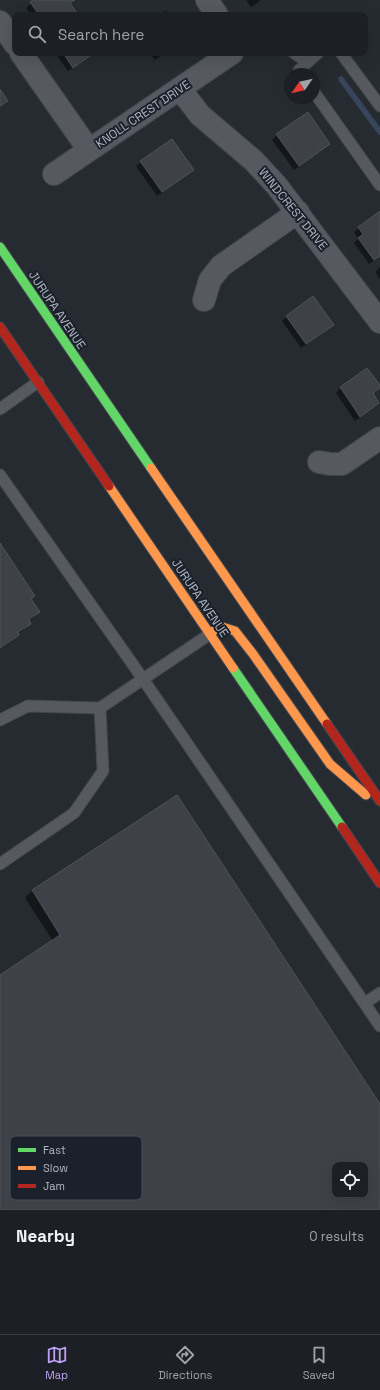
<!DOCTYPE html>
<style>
body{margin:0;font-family:"Space Grotesk",sans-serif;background:#25282e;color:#f1f3f6}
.controls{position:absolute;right:12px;bottom:12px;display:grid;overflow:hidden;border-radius:8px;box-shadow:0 4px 16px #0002}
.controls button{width:36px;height:36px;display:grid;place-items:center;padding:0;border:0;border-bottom:1px solid #3a3e43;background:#1c2026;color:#f1f3f6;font:20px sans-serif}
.compass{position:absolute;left:284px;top:68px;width:36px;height:36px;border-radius:50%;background:#1c2026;box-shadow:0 4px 16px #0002;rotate:236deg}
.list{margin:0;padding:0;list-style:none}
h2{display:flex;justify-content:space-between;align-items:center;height:52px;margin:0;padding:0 16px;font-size:17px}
h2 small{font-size:13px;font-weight:400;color:#a0a3a7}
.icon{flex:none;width:22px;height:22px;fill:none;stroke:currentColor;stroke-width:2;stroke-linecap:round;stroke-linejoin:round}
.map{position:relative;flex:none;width:380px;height:1210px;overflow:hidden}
.search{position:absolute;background:#1c2026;box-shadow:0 4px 16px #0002;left:12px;right:12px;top:12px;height:44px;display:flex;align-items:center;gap:10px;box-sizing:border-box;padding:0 14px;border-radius:8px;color:#a0a3a7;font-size:15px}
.sheet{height:124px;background:#1c2026}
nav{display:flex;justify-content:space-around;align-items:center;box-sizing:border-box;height:56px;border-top:1px solid #3a3e43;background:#1c2026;font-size:11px;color:#a0a3a7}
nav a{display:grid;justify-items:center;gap:2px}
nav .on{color:#bca0f2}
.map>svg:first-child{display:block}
.shadow{fill:#0007;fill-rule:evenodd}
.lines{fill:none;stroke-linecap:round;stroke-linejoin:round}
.stream{stroke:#37455a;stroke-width:5.5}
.building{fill:#3e4248;stroke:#4e5259;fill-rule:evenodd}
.lane-casing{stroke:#42464b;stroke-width:13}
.street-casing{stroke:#42464b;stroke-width:24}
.fast-casing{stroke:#44474f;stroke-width:11}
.slow-casing{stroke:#44474f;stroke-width:11}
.jam-casing{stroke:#44474f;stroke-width:11}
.lane{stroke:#565960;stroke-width:11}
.street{stroke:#565960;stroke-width:22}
.fast{stroke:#63d668;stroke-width:9}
.slow{stroke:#ff974d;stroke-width:9}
.jam{stroke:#b3261e;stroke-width:9}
.labels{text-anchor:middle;stroke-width:4;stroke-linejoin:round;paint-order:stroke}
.street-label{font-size:12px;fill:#b0b7c3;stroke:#1b212b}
.key{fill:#1b212b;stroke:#484e59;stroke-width:1}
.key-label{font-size:11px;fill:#b0b7c3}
</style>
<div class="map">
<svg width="380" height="1210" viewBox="0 0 380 1210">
<rect width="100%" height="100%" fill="#262b32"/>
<!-- shadow -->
<g class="shadow">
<path d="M 35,0 L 76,0 L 70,4 L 74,15 L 31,15 L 26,8 Z"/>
<path d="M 246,0 L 261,0 L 251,7 Z"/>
<path d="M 166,10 L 169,15 L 159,15 Z"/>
<path d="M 55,53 L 95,53 L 68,71 Z"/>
<path d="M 149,53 L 165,53 L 155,60 Z"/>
<path d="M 277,135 L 329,143 L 294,170 L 272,140 Z"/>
<path d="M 141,162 L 188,174 L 157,196 L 136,166 Z"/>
<path d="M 380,212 L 380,256 L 369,264 L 354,243 L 358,239 L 354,232 Z"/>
<path d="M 380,267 L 380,279 L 375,272 Z"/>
<path d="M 287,316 L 332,325 L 301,348 L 282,321 Z"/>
<path d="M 367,369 L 380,387 L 372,394 L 378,403 L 355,421 L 336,393 L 340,388 Z"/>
<path d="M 0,545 L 30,600 L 38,612 L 29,621 L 30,623 L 23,630 L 18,634 L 11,641 L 0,649 Z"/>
<path d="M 176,796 L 380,1106 L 380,1210 L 0,1210 L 0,976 L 53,941 L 25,898 L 32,891 ZM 335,1165 L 365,1165 L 365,1195 L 335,1195 Z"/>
</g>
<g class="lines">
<!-- stream -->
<path class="stream" d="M 341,79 L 380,132"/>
</g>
<!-- building -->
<g class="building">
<path d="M 33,0 L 75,0 L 70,3 L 77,13 L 75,15 L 39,15 L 30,2 Z"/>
<path d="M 63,53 L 94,53 L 73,68 Z"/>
<path d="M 0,89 L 8,101 L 0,106 Z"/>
<path d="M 308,112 L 330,144 L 299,166 L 276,134 Z"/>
<path d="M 172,139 L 194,170 L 162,192 L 140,161 Z"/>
<path d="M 380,211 L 380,256 L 374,260 L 358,238 L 363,234 L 358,227 Z"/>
<path d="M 313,296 L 334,325 L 306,344 L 286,316 Z"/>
<path d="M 367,368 L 380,385 L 380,388 L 373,393 L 379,403 L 360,417 L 340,387 Z"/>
<path d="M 0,543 L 35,596 L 31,599 L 40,612 L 29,619 L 31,624 L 18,632 L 19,635 L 0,648 Z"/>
<path d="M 177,795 L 380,1104 L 380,1210 L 0,1210 L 0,975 L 60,935 L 32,890 ZM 335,1165 L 365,1165 L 365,1195 L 335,1195 Z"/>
</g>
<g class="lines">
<!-- lane casing -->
<g class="lane-casing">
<g id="lane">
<path d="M 294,53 L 307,62"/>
<path d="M 341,53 L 380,106"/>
<path d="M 302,74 L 299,70 L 318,53"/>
<path d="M 314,92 L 380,185"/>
<path d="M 0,409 L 38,382"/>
<path d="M 0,475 L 143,679 L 380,1026"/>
<path d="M 0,720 L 28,706 L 100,708"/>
<path d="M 0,864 L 74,813 L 103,771 L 100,708 L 210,634"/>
<path d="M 365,1003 L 380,993"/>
</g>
</g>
<!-- street casing -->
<g class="street-casing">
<g id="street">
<path d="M 207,0 L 217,15"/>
<path d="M 0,22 L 15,44"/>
<path d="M 21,53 L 89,150"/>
<path d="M 180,89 L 200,115 L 254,161 L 277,186 L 380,322"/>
<path d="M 54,174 L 232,53"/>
<path d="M 204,300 L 210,280 L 221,266 L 298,212"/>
<path d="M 319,462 L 330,464 L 342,464 L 380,438"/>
</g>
</g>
<!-- fast casing -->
<g class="fast-casing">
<g id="fast">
<path d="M 0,247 L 151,468"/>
<path d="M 233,668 L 342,827"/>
</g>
</g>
<!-- slow casing -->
<g class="slow-casing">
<g id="slow">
<path d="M 151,468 L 327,724"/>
<path d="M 109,486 L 233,668"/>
<path d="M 210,634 L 219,626 L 235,631 L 253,654 L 330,764 L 366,795"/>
</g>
</g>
<!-- jam casing -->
<g class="jam-casing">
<g id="jam">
<path d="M 0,327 L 109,486"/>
<path d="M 327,724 L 380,801"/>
<path d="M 342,827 L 380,883"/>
</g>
</g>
<!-- lane -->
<use href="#lane" class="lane"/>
<!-- street -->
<use href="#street" class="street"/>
<!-- fast -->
<use href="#fast" class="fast"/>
<!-- slow -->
<use href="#slow" class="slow"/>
<!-- jam -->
<use href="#jam" class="jam"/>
</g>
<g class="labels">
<!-- street labels -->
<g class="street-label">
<text transform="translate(143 114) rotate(-34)" y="4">KNOLL CREST DRIVE</text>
<text transform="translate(293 209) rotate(51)" y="4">WINDCREST DRIVE</text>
<text transform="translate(57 310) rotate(56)" y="4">JURUPA AVENUE</text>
<text transform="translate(200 598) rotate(56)" y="4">JURUPA AVENUE</text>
</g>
</g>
<!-- legend -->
<rect x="10" y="1136" width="132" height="64" rx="6" class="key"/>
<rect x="18" y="1148" width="18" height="4" fill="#63d668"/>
<rect x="18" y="1166" width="18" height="4" fill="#ff974d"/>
<rect x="18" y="1184" width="18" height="4" fill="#b3261e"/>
<g class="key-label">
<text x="43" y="1154">Fast</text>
<text x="43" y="1172">Slow</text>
<text x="43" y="1190">Jam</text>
</g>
</svg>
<div class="controls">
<button><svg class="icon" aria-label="locate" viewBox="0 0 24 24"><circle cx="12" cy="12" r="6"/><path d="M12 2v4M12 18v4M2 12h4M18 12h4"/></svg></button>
</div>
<svg class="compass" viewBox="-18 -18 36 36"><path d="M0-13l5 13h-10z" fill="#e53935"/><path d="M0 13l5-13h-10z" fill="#a0a3a7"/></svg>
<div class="search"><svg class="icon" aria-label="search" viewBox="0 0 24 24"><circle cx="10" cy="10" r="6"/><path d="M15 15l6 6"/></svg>Search here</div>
</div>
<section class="sheet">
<h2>Nearby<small>0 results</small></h2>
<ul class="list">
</ul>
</section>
<nav>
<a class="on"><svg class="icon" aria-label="map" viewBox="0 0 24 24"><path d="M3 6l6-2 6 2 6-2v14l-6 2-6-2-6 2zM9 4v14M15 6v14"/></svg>Map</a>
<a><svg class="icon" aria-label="directions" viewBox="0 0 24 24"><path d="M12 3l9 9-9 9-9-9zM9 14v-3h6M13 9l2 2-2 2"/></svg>Directions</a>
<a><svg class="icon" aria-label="saved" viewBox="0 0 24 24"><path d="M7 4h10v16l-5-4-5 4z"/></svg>Saved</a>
</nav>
